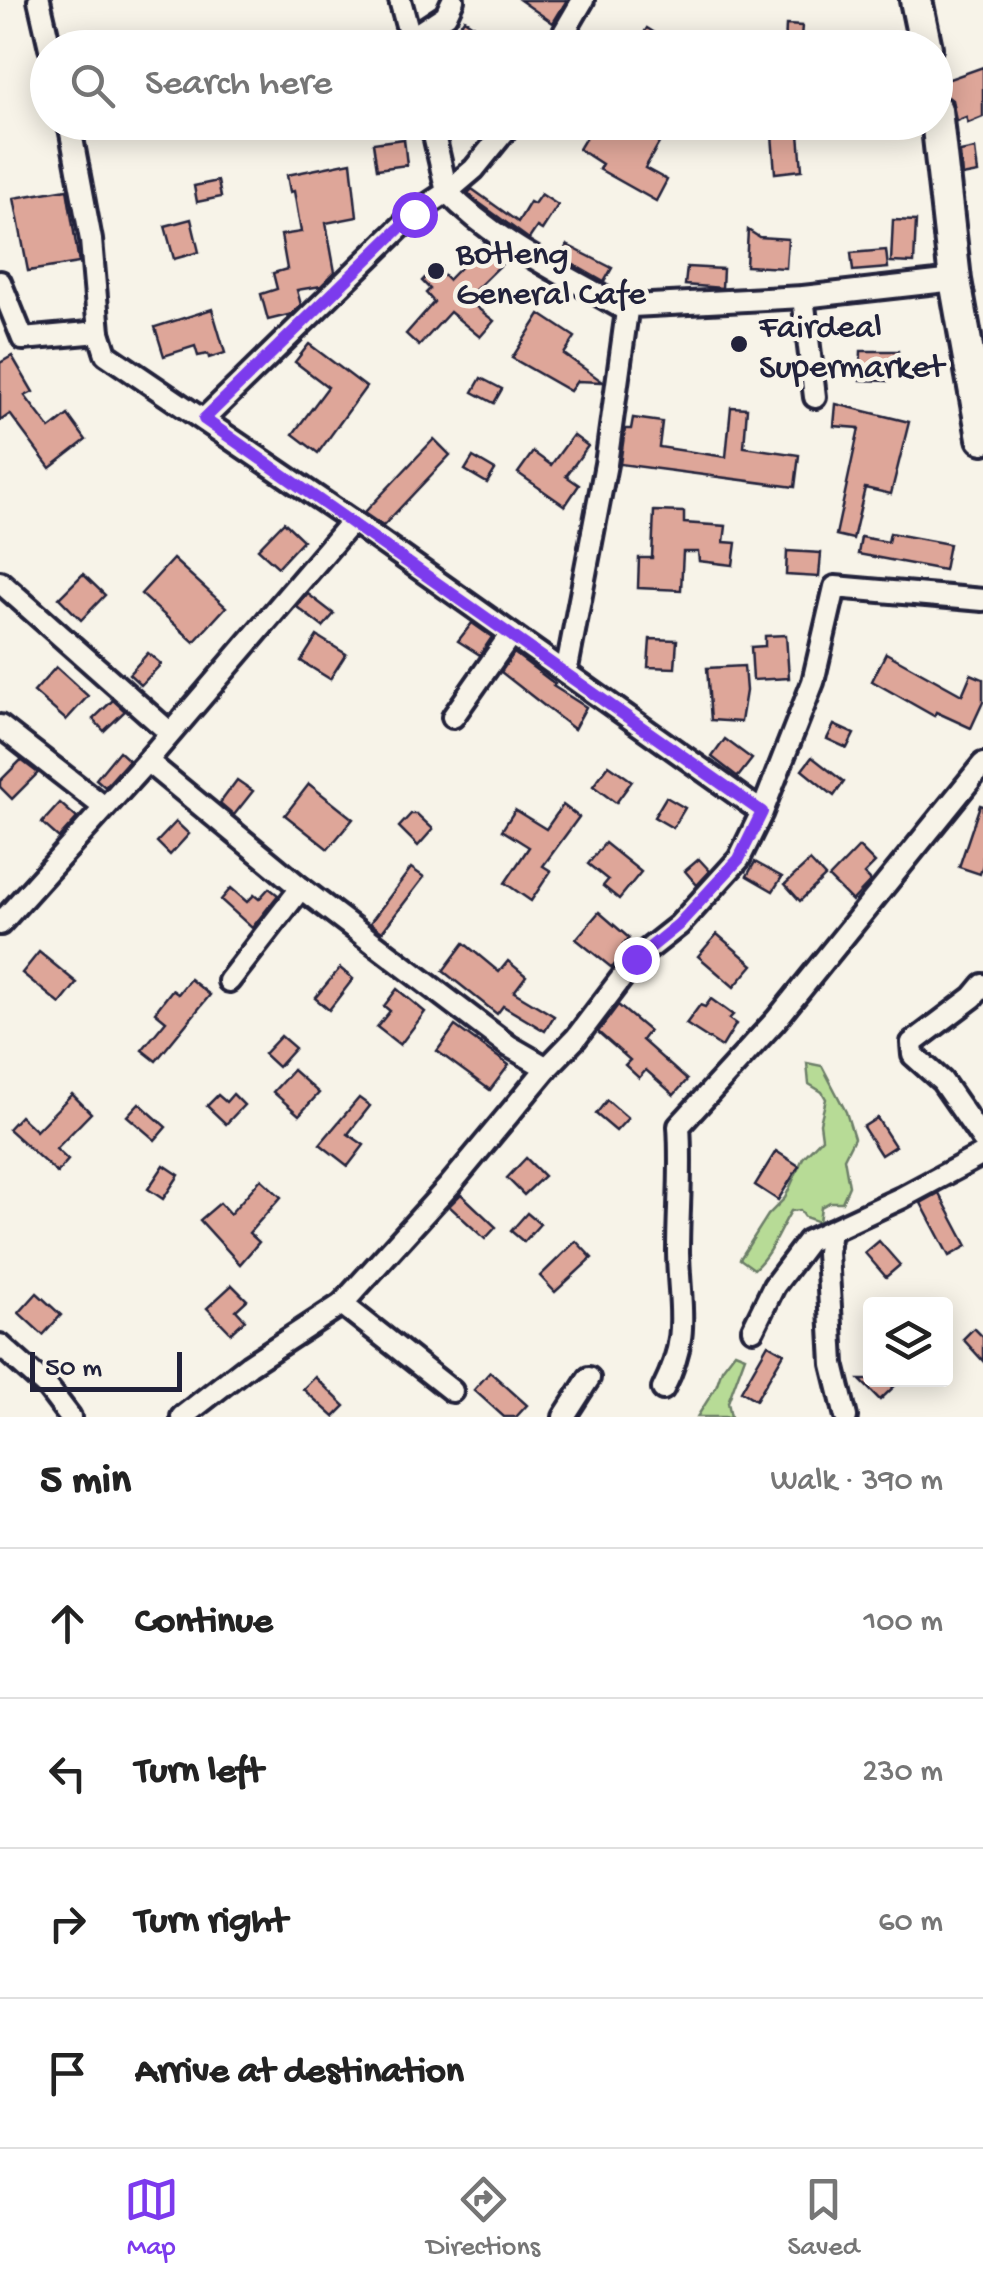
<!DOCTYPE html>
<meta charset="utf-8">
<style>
body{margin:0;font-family:"Gochi Hand",sans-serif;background:#f2f2f2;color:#222}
.controls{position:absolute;right:30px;bottom:30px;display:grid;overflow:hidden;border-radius:10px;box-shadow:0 5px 25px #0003}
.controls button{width:90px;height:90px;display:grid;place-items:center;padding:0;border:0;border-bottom:2px solid #e0e0e0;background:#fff;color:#222;font:50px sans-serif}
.scale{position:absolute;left:30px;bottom:25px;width:152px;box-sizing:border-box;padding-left:10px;border:5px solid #22223b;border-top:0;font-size:28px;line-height:35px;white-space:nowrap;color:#22223b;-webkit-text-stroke:8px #f7f3e8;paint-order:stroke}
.stop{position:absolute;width:30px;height:30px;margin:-22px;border:8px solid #7c3aed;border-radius:50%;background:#fff}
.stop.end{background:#7c3aed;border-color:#fff;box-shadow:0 2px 10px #0008}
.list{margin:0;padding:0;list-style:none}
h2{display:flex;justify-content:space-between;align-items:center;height:130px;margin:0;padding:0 40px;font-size:42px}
h2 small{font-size:32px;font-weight:400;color:#767676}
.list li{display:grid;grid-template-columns:65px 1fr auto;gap:30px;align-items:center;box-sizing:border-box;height:150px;padding:0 40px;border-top:2px solid #e0e0e0}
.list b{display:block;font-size:38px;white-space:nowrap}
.list em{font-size:32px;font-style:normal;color:#767676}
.icon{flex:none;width:55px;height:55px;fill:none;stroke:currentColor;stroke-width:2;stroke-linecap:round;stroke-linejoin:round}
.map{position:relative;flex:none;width:983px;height:1417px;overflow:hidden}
.search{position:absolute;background:#fff;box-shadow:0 5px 25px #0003;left:30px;right:30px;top:30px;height:110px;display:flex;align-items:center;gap:25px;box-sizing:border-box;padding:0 35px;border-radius:55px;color:#767676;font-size:38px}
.sheet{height:730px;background:#fff}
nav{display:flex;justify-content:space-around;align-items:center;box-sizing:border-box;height:140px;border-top:2px solid #e0e0e0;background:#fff;font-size:28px;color:#767676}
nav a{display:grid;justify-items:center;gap:5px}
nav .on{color:#7c3aed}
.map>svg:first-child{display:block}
.green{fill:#b7db96;stroke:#6c7e68;stroke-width:2.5}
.building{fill:#dea699;stroke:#22223b;stroke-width:2.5}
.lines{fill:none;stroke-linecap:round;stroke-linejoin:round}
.minor-casing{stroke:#22223b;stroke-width:28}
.secondary-casing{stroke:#22223b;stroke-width:38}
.minor{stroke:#f7f3e8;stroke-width:20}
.secondary{stroke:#f7f3e8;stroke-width:30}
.route{stroke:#7c3aed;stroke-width:12}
.poi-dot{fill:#22223b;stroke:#f7f3e8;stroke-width:4}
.labels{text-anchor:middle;stroke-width:9;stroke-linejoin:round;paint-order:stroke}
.poi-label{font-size:35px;fill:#22223b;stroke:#f7f3e8;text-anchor:start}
</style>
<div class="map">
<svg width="983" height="1417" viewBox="0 0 983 1417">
<rect width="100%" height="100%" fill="#f7f3e8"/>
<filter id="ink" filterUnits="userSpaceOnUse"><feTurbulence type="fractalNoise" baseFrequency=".01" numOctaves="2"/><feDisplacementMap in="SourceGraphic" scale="20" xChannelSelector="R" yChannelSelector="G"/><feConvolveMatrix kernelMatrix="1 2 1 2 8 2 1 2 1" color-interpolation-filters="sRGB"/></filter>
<g filter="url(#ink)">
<!-- green -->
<g class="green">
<path d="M 807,1063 L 822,1066 L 846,1112 L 854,1138 L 844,1158 L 849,1186 L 842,1202 L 830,1202 L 821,1207 L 819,1222 L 805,1217 L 800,1210 L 791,1211 C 778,1232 772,1253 754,1269 L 740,1259 L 768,1215 L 785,1198 L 803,1158 L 822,1138 L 820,1123 L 826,1099 L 822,1092 L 809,1084 Z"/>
<path d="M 735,1352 L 745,1356 L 728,1402 L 731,1417 L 697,1417 L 716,1387 L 722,1369 Z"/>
</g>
<!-- building -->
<g class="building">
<path d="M 520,0 L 567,0 L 553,23 Z"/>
<path d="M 464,19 L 507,48 L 478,48 L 455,32 Z"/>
<path d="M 786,25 L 802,26 L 800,48 L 785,48 Z"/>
<path d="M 647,28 L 679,48 L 635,48 Z"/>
<path d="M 983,67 L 983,117 L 968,123 L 966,117 L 956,121 L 952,100 L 941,92 L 938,83 Z"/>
<path d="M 595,122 L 671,122 L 645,168 L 667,180 L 656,201 L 599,169 L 602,164 L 579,149 Z"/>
<path d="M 771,122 L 798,122 L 802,170 L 775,173 Z"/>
<path d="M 404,139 L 407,165 L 377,169 L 373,143 Z"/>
<path d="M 975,149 L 978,173 L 962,176 L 960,152 Z"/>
<path d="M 351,162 L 357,217 L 326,223 L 335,272 L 321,286 L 297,290 L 301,305 L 292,314 L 268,320 L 261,294 L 277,289 L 273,273 L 287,269 L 281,235 L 301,232 L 294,191 L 290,192 L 287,175 Z"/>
<path d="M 218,181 L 221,197 L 197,202 L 194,186 Z"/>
<path d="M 67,189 L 79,263 L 28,271 L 14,198 Z"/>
<path d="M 472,189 L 518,222 L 530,202 L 534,204 L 541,194 L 558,205 L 542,230 L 537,227 L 529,239 L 475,200 L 468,193 Z"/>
<path d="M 191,219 L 199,252 L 174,259 L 165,226 Z"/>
<path d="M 893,220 L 916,221 L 914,263 L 891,262 Z"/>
<path d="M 748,230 L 759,237 L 788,239 L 786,268 L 746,266 Z"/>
<path d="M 485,242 L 508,258 L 466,299 L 494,321 L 480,337 L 450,312 L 419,346 L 406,334 L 434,302 L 426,293 L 430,289 L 422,281 L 435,267 L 448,280 Z"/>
<path d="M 567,245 L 612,268 L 604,282 L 560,257 Z"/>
<path d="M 886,250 L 888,268 L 853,271 L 851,253 Z"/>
<path d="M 687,267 L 723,269 L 722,288 L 685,285 Z"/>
<path d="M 212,309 L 225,353 L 209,358 L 208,354 L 198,356 L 195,346 L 164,356 L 155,327 Z"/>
<path d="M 540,314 L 575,337 L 564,354 L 603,382 L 577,381 L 570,391 L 512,358 Z"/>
<path d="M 309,344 L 366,387 L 318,453 L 293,434 L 328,387 L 295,362 Z"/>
<path d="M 861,351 L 898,351 L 898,375 L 887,375 L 887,381 L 860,380 Z"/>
<path d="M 12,356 L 33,392 L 25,396 L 50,429 L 68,415 L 86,440 L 50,468 L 10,414 L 0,421 L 0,363 Z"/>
<path d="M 481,378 L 502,389 L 494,403 L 473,392 Z"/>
<path d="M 836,404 L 909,422 L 891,494 L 865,488 L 853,539 L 836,535 L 859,428 L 834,426 Z"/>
<path d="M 731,407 L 747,408 L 744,447 L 799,455 L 795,487 L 620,464 L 625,429 L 631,429 L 633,418 L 662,422 L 659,447 L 726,457 Z"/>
<path d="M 573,435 L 588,446 L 566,476 L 579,485 L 565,506 L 518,473 L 533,452 L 551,465 Z"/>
<path d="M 434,439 L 450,455 L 383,526 L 364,513 Z"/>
<path d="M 473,457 L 495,470 L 487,483 L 465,470 Z"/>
<path d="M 654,511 L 684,512 L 684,523 L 726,526 L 724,542 L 736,543 L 733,565 L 699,561 L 698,552 L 683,552 L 681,590 L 638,588 L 639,558 L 652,558 Z"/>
<path d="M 284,522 L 303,540 L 278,567 L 258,549 Z"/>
<path d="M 890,533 L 949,544 L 944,570 L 858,554 L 861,537 L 888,542 Z"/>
<path d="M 787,551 L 821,553 L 819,577 L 786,575 Z"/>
<path d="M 173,559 L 226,607 L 194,642 L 141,594 Z"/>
<path d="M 83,574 L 105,595 L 81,620 L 59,598 Z"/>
<path d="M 308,594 L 334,614 L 323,627 L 297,607 Z"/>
<path d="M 472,623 L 492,637 L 480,655 L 458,641 Z"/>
<path d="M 786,635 L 789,678 L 753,680 L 751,647 L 765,646 L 765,636 Z"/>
<path d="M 317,636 L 346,654 L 330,679 L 301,661 Z"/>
<path d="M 650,639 L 677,640 L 675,668 L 648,667 Z"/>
<path d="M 148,653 L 161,664 L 141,685 L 129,674 Z"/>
<path d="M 514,653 L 555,684 L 553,686 L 586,707 L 574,729 L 501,672 Z"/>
<path d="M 886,653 L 962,695 L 971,674 L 983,679 L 983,702 L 971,728 L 936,712 L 934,716 L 872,681 Z"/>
<path d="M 744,666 L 746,691 L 741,722 L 711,720 L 707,668 Z"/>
<path d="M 56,667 L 88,696 L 66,720 L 34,692 Z"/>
<path d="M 113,700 L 125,711 L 104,731 L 93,719 Z"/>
<path d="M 834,725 L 854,734 L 847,748 L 827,739 Z"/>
<path d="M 725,739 L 752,759 L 738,777 L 712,757 Z"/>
<path d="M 119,751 L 129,760 L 105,787 L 96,779 Z"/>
<path d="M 812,757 L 844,782 L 834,796 L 802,770 Z"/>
<path d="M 21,760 L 38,773 L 12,799 L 0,787 L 0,781 Z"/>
<path d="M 609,765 L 632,781 L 616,803 L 593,786 Z"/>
<path d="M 237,780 L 253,791 L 234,815 L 220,803 Z"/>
<path d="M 309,784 L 353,819 L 328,849 L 285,815 Z"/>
<path d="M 666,797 L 685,808 L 673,828 L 654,817 Z"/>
<path d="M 60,803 L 77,818 L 59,838 L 42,823 Z"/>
<path d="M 563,805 L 579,817 L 543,866 L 551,871 L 531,901 L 505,883 L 529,847 L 502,830 L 515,810 L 546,829 Z"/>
<path d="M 980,805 L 983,806 L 983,864 L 980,874 L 959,867 Z"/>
<path d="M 411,814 L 417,814 L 433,829 L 418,846 L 399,827 Z"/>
<path d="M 176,822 L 189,834 L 170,855 L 157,842 Z"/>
<path d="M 605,843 L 641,872 L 619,899 L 603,886 L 608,880 L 588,864 Z"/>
<path d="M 859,847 L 875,863 L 864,874 L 871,881 L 852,901 L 829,878 Z"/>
<path d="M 699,859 L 710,871 L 697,885 L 685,871 Z"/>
<path d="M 810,861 L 825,877 L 800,901 L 785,884 Z"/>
<path d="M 755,862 L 782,877 L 773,891 L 747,876 Z"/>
<path d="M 411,868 L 424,877 L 382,932 L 370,923 Z"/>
<path d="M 231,888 L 247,902 L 254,895 L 259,899 L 269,888 L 278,895 L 252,928 L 221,900 Z"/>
<path d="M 599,912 L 629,938 L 623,945 L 627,949 L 612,968 L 576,939 Z"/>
<path d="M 717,934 L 753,965 L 734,987 L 698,956 Z"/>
<path d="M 464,943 L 499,972 L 508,961 L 526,976 L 514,992 L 554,1016 L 545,1031 L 503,1006 L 497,1014 L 443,971 Z"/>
<path d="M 39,952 L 77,983 L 60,1004 L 22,973 Z"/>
<path d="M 340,968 L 353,979 L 329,1010 L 315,998 Z"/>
<path d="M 190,979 L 210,995 L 156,1061 L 142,1050 L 166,1021 L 155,1012 L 172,990 L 178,994 Z"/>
<path d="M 397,989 L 425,1012 L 400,1045 L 377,1027 L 390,1011 L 384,1006 Z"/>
<path d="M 711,999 L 733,1015 L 729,1019 L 736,1024 L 722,1047 L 686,1024 L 700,1005 L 705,1007 Z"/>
<path d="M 618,1005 L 649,1031 L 642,1040 L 687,1080 L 674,1095 L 646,1070 L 639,1078 L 625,1065 L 630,1060 L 598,1032 Z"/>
<path d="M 455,1026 L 509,1065 L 490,1090 L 437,1051 Z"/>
<path d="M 281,1036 L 295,1048 L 278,1067 L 264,1054 Z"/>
<path d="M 293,1070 L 319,1093 L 299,1115 L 273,1092 Z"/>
<path d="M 72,1094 L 91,1113 L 56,1149 L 68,1160 L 57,1173 L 8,1129 L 20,1116 L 36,1131 Z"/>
<path d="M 233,1094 L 244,1105 L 226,1124 L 207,1106 L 218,1095 L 226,1102 Z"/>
<path d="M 359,1098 L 370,1106 L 348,1134 L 364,1145 L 348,1166 L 320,1144 Z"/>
<path d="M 607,1100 L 628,1118 L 616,1131 L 596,1114 Z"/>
<path d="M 139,1103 L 166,1127 L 155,1140 L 127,1116 Z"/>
<path d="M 877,1118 L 895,1146 L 881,1155 L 863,1127 Z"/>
<path d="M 776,1151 L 799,1166 L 778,1200 L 755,1185 Z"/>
<path d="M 526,1158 L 544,1176 L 524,1195 L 507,1178 Z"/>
<path d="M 164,1165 L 179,1175 L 163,1199 L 148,1189 Z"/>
<path d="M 261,1179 L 281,1197 L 249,1233 L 259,1242 L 240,1264 L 200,1220 L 220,1203 L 230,1214 Z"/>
<path d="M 939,1193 L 967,1246 L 949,1256 L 921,1203 Z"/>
<path d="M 461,1194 L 496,1227 L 485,1239 L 449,1206 Z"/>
<path d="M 527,1213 L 540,1224 L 524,1242 L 511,1231 Z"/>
<path d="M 576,1241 L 592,1258 L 555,1292 L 540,1276 Z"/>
<path d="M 879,1241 L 900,1265 L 886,1277 L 865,1253 Z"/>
<path d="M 232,1285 L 247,1300 L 236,1310 L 245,1320 L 231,1333 L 207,1308 Z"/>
<path d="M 37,1293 L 61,1315 L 43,1335 L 19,1313 Z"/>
<path d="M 974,1328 L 983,1337 L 983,1361 L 963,1339 Z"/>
<path d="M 768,1344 L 784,1353 L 756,1400 L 741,1391 Z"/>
<path d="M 490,1372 L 527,1405 L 516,1417 L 504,1417 L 474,1390 Z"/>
<path d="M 315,1377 L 345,1406 L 334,1417 L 303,1389 Z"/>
<path d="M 860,1380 L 901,1380 L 880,1400 Z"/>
</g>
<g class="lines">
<!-- minor casing -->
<g class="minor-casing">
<g id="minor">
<path d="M 39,0 L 50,48"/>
<path d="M 400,0 L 413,48"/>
<path d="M 411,38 L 446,15 L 453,0"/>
<path d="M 555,48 L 583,0"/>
<path d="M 69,122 L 91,240 L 99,332 L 106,354 L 352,521"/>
<path d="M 512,122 L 474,169 L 447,192 C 496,243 566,275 627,311"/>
<path d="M 69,126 L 92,122"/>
<path d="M 0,282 L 23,339 L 99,332"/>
<path d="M 803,297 L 815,397"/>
<path d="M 204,419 L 414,214 L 447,192 L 431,122"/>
<path d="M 0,582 L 169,732"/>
<path d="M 566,673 L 606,464 L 627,311 L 632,306 L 803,297 L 955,280"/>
<path d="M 453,717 L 511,634"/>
<path d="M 0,726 L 104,807"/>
<path d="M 762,812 L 352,521 L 147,761 L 301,888 L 509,1046 L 547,1068 L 576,1038 L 636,959 L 679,925 L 739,859 L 762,812 L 813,682 L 835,587 L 983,600"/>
<path d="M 0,924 L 147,761"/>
<path d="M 229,981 L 301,888"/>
<path d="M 983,985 L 973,997 L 912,1043 L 913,1055 L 942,1081 L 983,1140"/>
<path d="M 342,1304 L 452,1391"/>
<path d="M 753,1329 L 774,1286 L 808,1241 L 830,1231"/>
<path d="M 0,1345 L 48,1388 L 70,1417"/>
<path d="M 663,1389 C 691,1334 679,1309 678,1252 C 678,1210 682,1169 679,1126 L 776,1020 L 983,764"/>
<path d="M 182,1417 L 249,1365 L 342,1304 L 450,1185 L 547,1068"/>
<path d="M 564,1417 L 589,1378"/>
<path d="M 846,1417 L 833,1364 L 827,1252 L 830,1231 L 901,1198 L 983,1154"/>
</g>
</g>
<!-- secondary casing -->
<g class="secondary-casing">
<g id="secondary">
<path d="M 916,0 L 926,48"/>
<path d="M 936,110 L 955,280 L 983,438"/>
</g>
</g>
<!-- minor -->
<use href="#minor" class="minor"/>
<!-- secondary -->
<use href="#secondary" class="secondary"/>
</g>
</g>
<g class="lines" filter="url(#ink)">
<!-- route -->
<path class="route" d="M 414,214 L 204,419 L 762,812 L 739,859 L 678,925 L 636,959"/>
</g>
<!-- markers -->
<g class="poi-dot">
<circle cx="436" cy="271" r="10"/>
<circle cx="739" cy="344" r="10"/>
</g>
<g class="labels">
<!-- poi labels -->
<g class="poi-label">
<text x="456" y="263">Botleng<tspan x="456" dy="40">General Cafe</tspan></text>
<text x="759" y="336">Fairdeal<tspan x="759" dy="40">Supermarket</tspan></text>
</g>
</g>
</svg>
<div class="controls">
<button><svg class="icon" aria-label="layers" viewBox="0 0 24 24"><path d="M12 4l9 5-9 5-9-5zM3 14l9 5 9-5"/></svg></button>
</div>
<div class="scale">50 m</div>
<div class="stop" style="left:414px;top:214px"></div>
<div class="stop end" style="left:636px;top:959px"></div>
<div class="search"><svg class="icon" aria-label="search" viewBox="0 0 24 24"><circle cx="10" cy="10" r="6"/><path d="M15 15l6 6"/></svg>Search here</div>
</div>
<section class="sheet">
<h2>5 min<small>Walk · 390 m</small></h2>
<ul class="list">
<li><svg class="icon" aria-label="ahead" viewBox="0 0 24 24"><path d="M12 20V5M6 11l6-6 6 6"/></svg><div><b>Continue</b></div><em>100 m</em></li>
<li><svg class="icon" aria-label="left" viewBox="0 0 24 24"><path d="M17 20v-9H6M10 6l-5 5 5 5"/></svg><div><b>Turn left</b></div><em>230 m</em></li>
<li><svg class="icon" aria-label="right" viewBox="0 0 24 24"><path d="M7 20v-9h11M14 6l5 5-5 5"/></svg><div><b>Turn right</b></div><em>60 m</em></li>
<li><svg class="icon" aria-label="arrive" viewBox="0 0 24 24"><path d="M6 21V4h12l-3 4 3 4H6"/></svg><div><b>Arrive at destination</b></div></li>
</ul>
</section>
<nav>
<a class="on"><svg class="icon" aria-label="map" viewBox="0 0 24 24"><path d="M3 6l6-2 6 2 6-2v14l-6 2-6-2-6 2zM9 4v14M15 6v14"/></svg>Map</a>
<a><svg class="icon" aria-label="directions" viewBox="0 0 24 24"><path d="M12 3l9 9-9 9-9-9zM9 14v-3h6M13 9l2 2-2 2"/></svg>Directions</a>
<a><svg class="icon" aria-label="saved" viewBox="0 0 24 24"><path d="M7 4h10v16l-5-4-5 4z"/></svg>Saved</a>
</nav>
